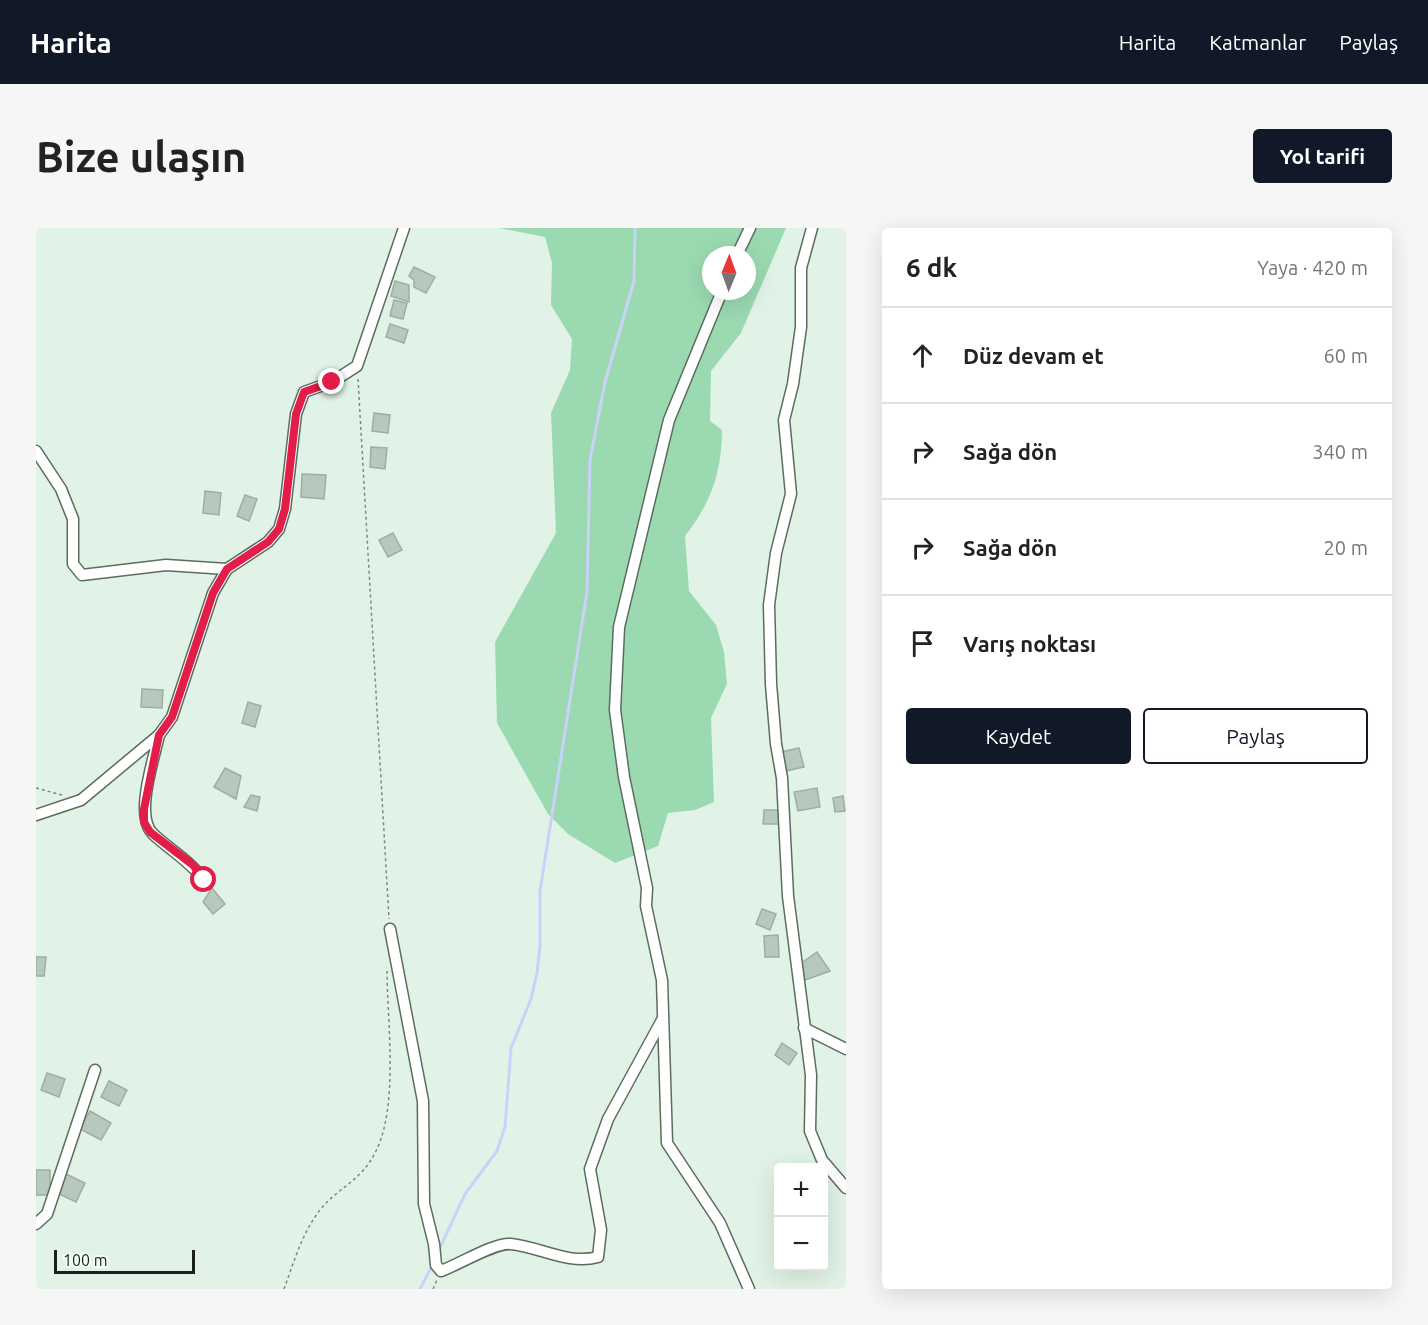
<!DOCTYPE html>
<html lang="tr">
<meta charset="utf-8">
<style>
body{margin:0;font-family:Ubuntu,sans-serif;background:#f6f6f6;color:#222}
.controls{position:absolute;right:18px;bottom:18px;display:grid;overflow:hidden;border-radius:6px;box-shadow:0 6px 24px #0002}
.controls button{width:54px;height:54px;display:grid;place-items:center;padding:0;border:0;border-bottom:2px solid #e0e0e0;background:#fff;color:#222;font:30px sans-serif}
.compass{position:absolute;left:666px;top:18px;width:54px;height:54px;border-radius:50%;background:#fff;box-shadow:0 6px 24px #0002;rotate:1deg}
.scale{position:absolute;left:18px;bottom:15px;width:141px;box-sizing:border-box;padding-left:6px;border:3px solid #1a211d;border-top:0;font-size:16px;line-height:21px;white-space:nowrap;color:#1a211d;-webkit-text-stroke:4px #f3fef6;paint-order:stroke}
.stop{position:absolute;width:18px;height:18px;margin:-14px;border:4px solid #e11d48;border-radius:50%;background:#fff}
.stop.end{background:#e11d48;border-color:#fff;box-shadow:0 2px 6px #0008}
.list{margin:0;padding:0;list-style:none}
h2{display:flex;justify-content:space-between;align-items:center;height:78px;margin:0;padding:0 24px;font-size:26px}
h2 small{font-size:20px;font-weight:400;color:#767676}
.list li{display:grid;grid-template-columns:39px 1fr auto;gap:18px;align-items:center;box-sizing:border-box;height:96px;padding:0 24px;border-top:2px solid #e0e0e0}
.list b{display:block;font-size:22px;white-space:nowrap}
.list em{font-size:20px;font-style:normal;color:#767676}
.actions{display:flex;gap:12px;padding:18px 24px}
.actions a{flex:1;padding:14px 0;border:2px solid #111827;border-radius:6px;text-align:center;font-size:21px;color:#111827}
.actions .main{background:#111827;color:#fff}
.icon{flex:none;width:33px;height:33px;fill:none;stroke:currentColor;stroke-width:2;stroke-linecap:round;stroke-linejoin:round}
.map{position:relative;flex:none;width:810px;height:1061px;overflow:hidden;border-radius:6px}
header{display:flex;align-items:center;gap:36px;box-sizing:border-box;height:84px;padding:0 30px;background:#111827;color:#fff}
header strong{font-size:28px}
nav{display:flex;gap:33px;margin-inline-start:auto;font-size:21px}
.intro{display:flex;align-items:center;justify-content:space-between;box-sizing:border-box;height:144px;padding:0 36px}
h1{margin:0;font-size:42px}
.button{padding:15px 27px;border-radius:6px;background:#111827;color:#fff;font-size:21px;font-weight:700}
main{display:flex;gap:36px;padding:0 36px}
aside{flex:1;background:#fff;border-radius:6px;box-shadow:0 6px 24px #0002}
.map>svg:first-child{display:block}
.green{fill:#9bdab1;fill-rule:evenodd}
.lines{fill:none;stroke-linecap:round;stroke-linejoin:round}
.stream{stroke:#c9d2fb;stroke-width:3}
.building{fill:#b7c9bc;stroke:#9daea2;stroke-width:1.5}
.street-casing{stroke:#5b6c60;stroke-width:13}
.path{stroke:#7c8880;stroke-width:1.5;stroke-dasharray:3 3;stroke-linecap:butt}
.street{stroke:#fff;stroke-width:10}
.route{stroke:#e11d48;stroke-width:8}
</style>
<header>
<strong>Harita</strong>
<nav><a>Harita</a><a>Katmanlar</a><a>Paylaş</a></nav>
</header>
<div class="intro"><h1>Bize ulaşın</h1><a class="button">Yol tarifi</a></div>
<main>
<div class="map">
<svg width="810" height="1061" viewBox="0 0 810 1061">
<rect width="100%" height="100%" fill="#e1f3e6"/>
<!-- green -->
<path class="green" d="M 463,0 L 750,0 L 705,105 L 675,143 L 674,193 L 686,202 C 686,244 675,275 649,308 L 653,363 L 680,397 L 688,424 L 691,456 L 675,490 L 678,574 L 659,582 L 632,585 L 622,618 L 579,635 L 532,606 L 512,586 L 461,495 L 459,414 L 520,305 L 515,185 L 534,142 L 536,111 L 515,77 L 516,35 L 509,9 ZM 675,27 L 711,27 L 711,63 L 675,63 Z"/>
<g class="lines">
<!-- stream -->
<g class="stream">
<path d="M 402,1024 L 429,966 L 461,923 L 469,899 L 475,820 L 495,771 L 501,745 L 504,718 L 504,663 L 551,364 L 554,232 L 569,154 L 598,53 L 599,0"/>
<path d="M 384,1061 L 397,1036"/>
</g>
</g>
<!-- building -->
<g class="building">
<path d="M 378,39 L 399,49 L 390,65 L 378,59 L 378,52 L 373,48 Z"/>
<path d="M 359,53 L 373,57 L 373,74 L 355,68 Z"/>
<path d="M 358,72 L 371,75 L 367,91 L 354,88 Z"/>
<path d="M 354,96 L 372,102 L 368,115 L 350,109 Z"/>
<path d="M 338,185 L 354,187 L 352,205 L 336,203 Z"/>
<path d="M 335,219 L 351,220 L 349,241 L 334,239 Z"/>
<path d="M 266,246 L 290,247 L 288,271 L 265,269 Z"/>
<path d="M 169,263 L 185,265 L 183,287 L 167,285 Z"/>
<path d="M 209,267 L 221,271 L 213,293 L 201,288 Z"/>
<path d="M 357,305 L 366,322 L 352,329 L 343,312 Z"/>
<path d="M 106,461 L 127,462 L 126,480 L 105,479 Z"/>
<path d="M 212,474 L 225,478 L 219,499 L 206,495 Z"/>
<path d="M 763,520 L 768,539 L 750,543 L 745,524 Z"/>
<path d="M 189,540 L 205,548 L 200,571 L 178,559 Z"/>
<path d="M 781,560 L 784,579 L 762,583 L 758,564 Z"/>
<path d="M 215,567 L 224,569 L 221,583 L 208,579 Z"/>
<path d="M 807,568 L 809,583 L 799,584 L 797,570 Z"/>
<path d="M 728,582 L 744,582 L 744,596 L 727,596 Z"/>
<path d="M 176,660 L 189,676 L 177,686 L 167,674 Z"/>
<path d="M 726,681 L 740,686 L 734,702 L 720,696 Z"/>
<path d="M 742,707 L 743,729 L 729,729 L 728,708 Z"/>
<path d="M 781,724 L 794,743 L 769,752 L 764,736 Z"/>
<path d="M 0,729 L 10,729 L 8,748 L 0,748 Z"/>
<path d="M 746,815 L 761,825 L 753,837 L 739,827 Z"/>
<path d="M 11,845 L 29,851 L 23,869 L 5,862 Z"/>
<path d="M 73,853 L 91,862 L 83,878 L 65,869 Z"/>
<path d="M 54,883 L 75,895 L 65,912 L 44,901 Z"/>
<rect x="0" y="942" width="14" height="25"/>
<path d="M 30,946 L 49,955 L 40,974 L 21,965 Z"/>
</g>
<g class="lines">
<!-- street casing -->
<g class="street-casing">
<g id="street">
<path d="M 776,0 L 765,40 L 765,99 L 757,156 L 748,192 L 755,266 L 740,325 L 733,377 L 735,456 L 740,516 L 746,550 L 752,668 L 775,847 L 774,903 L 786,932 L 810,960"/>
<path d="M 701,27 L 714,0"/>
<path d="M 686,63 L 633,192 L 583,399 L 579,482 L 588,549 L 611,660 L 610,678 L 626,752 L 631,915 L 684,995 L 713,1061"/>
<path d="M 0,223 L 25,261 L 37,291 L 37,336 L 46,347 L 130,337 L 191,341"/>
<path d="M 123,507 C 118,531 98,588 117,606 C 134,622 154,633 168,652"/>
<path d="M 0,587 L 45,572 L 123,507 L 136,489 L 177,365 L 191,341 L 232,314 L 243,301 L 249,281 L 260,186 L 268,164 L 296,154 L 321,138 L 368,0"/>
<path d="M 354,701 L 387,873 L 388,976 L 398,1016 L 400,1037 L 405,1043 C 422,1037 459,1014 475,1016 C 504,1019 532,1037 562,1029 L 565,1002 L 554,941 L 572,891 L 626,792"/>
<path d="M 768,800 L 810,821"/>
<path d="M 0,996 L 11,986 L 59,842"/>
</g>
</g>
<!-- path -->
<g class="path">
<path d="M 322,151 L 353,691"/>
<path d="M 0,560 L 26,567"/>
<path d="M 248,1061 C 258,1034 266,1005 284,982 C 302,959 325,954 340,923 C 363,876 351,793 351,741"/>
<path d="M 397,1061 L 401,1052"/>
</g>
<!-- street -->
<use href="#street" class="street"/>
</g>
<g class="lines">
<!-- route -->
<path class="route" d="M 168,652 L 157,637 L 114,604 L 108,594 L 108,581 L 123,507 L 136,489 L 177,365 L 191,341 L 232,314 L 243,301 L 249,281 L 260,186 L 268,164 L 296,154"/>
</g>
</svg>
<div class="controls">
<button>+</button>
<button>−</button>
</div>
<svg class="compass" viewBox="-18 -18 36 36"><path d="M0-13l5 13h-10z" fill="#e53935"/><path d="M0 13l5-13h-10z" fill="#767676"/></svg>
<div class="scale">100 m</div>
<div class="stop" style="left:168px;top:652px"></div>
<div class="stop end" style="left:296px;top:154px"></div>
</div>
<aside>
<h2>6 dk<small>Yaya · 420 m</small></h2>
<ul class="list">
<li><svg class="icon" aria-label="ahead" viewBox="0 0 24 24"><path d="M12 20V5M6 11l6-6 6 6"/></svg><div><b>Düz devam et</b></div><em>60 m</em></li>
<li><svg class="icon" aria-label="right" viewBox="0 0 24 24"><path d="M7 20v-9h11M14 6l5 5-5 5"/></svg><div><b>Sağa dön</b></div><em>340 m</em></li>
<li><svg class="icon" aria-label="right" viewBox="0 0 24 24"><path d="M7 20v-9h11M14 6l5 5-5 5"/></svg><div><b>Sağa dön</b></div><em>20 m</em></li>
<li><svg class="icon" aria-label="arrive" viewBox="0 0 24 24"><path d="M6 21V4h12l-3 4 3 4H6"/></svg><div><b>Varış noktası</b></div></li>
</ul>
<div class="actions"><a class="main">Kaydet</a><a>Paylaş</a></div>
</aside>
</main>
